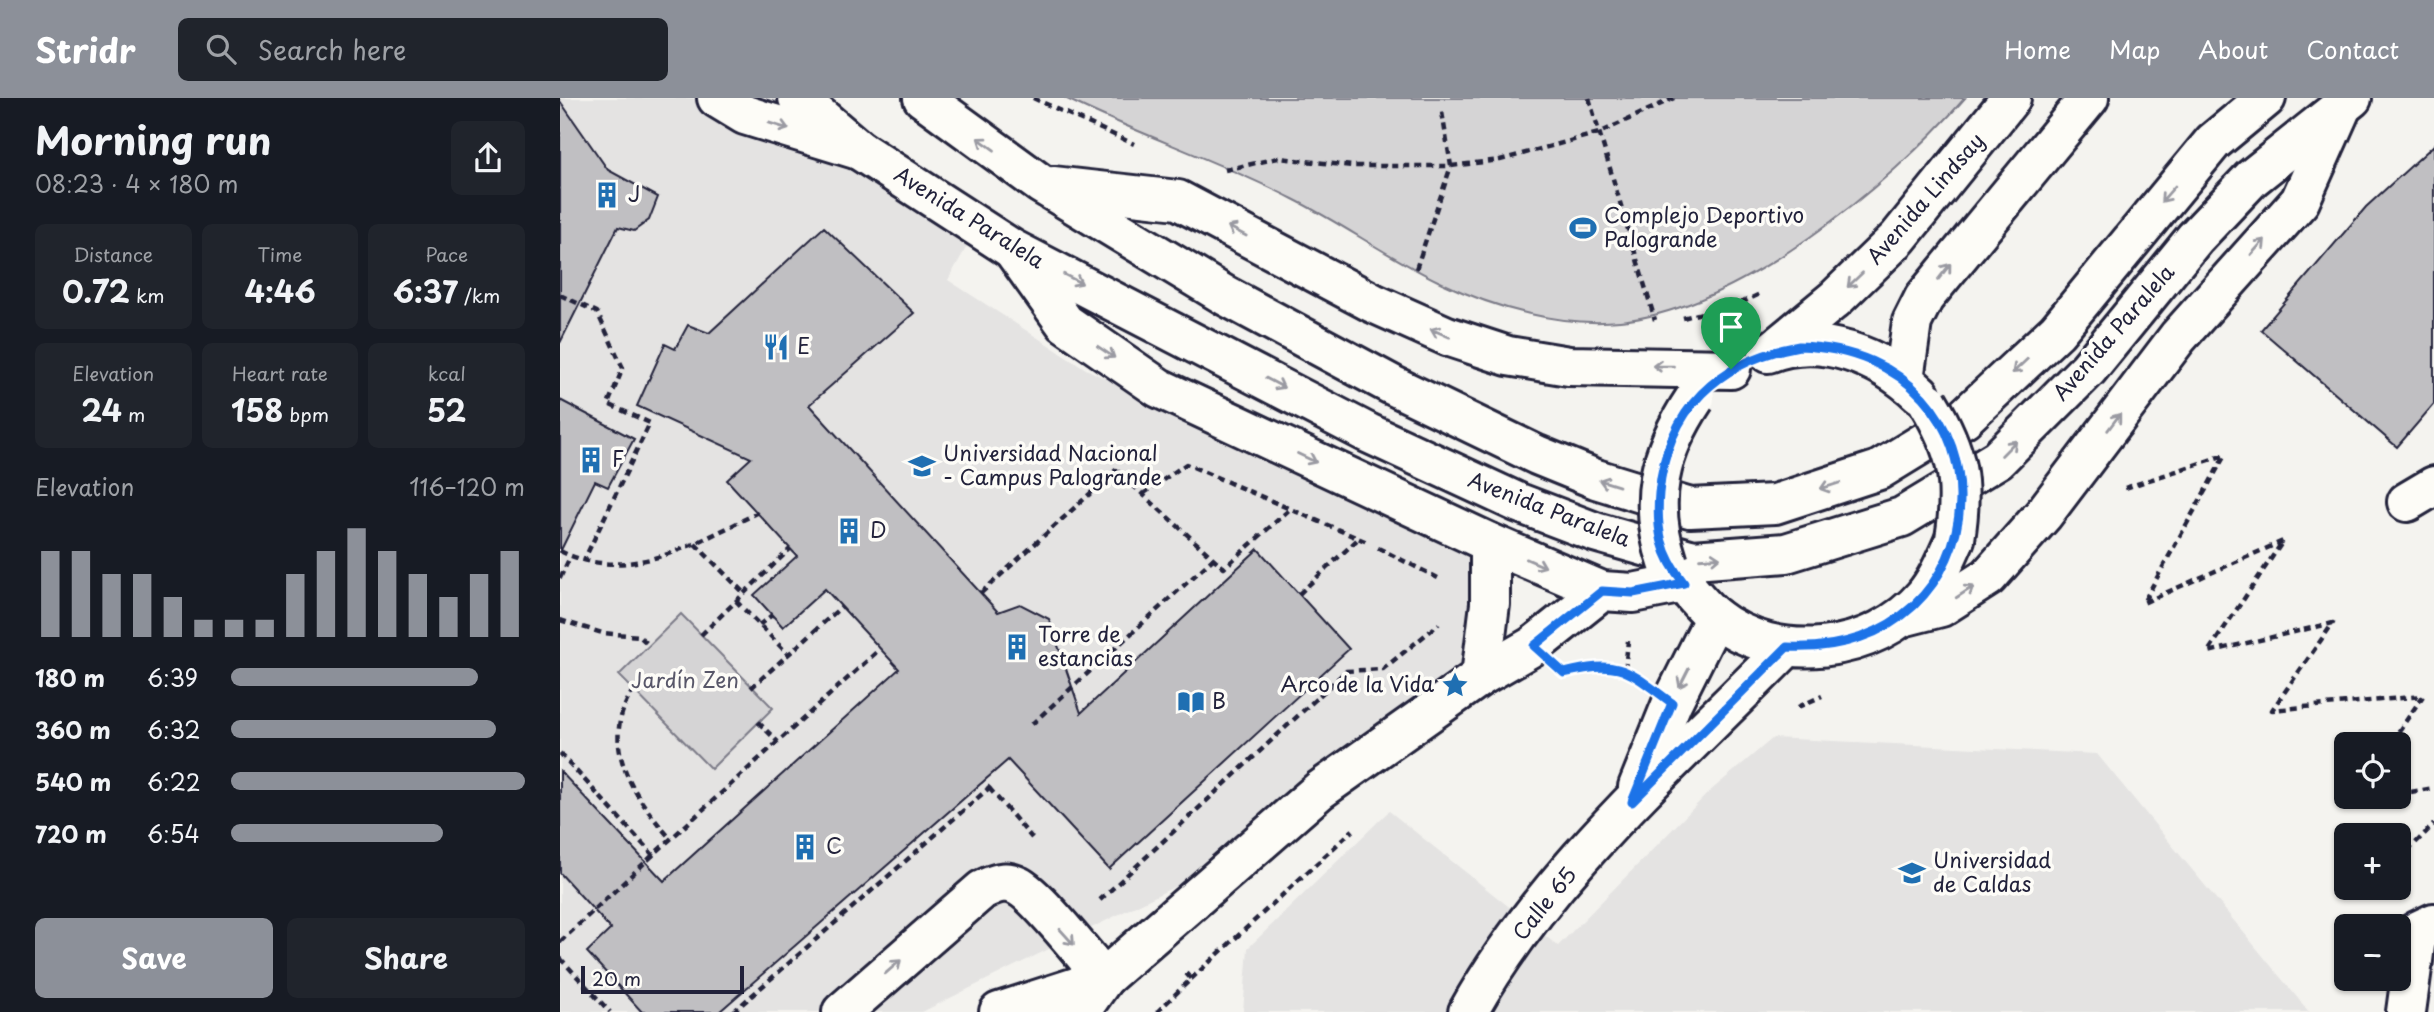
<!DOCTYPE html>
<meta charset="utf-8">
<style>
body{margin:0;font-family:"Playpen Sans",sans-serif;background:#20242c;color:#f1f3f6;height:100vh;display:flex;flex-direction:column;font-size:26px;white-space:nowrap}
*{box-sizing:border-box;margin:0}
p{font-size:23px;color:#9ea1a6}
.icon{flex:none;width:38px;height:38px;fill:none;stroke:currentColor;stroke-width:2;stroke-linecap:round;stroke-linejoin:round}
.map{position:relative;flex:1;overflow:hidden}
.details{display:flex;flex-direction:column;background:#171b24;width:560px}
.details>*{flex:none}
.buttons{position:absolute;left:1774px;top:634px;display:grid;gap:14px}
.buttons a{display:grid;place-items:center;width:77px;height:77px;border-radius:10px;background:#171b24;box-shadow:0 2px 5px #0004;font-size:35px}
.scale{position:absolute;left:21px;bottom:18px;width:163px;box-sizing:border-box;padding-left:7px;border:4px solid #22223b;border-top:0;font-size:19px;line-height:24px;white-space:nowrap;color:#22223b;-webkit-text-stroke:5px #fdfcf7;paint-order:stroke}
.pin{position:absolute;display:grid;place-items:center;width:60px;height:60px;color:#fff;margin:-72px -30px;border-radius:50% 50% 50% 0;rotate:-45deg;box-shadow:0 0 7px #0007}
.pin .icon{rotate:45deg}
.round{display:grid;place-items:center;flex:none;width:74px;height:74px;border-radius:10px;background:#20242c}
.overview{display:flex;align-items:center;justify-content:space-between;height:119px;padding:0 35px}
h1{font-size:38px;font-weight:700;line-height:52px}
.figures{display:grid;grid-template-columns:repeat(3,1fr);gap:10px;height:119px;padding:7px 35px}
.figures div{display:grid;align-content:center;border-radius:10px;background:#20242c;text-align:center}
.figures b{font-size:30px;font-weight:700}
.figures small{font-size:19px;font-weight:400}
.figures p{font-size:19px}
.chart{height:196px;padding:14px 35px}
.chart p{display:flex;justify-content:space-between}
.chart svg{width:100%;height:126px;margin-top:7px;stroke:#8c9099;stroke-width:6}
.cta{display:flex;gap:14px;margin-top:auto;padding:14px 35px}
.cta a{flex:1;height:80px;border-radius:10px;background:#8c9099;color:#fff;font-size:28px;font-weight:700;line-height:80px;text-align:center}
.cta a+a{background:#20242c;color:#f1f3f6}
ul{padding:0 35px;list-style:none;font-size:23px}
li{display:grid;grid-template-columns:112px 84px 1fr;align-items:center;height:52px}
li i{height:18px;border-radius:9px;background:#8c9099}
header{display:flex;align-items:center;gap:42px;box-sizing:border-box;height:98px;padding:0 35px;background:#8c9099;color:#fff}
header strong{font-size:33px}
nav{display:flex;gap:38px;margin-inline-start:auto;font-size:24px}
.search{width:490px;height:63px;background:#20242c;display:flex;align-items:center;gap:18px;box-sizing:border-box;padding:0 24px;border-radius:10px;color:#9ea1a6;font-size:26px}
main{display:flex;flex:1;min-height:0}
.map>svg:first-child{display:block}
</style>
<header>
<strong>Stridr</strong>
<div class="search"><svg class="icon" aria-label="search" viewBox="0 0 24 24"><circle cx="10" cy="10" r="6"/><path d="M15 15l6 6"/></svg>Search here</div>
<nav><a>Home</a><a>Map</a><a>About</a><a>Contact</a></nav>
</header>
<main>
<section class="details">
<div class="overview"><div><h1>Morning run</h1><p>08:23 · 4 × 180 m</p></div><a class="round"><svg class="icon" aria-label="share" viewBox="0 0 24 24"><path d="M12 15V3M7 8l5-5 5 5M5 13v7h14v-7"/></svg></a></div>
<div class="figures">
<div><p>Distance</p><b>0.72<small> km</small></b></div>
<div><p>Time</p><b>4:46</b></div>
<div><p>Pace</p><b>6:37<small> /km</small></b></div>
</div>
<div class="figures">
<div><p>Elevation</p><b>24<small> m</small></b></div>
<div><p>Heart rate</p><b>158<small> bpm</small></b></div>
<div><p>kcal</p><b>52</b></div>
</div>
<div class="chart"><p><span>Elevation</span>116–120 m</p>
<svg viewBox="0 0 160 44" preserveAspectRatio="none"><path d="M5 44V14M15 44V14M25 44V22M35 44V22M45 44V30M55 44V38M65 44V38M75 44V38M85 44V22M95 44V14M105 44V6M115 44V14M125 44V22M135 44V30M145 44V22M155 44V14"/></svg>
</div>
<ul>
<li><b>180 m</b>6:39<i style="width:84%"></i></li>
<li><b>360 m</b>6:32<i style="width:90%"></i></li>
<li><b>540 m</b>6:22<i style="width:100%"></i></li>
<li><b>720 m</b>6:54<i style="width:72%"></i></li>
</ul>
<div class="cta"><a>Save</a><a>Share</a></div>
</section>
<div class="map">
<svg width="1874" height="914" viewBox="0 0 1874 914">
<rect width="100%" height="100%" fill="#f4f3ef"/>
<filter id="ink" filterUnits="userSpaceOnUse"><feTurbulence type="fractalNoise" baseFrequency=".0143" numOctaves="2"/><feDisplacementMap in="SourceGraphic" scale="14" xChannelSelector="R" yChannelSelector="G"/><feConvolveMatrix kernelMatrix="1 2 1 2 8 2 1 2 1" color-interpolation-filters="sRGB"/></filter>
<g filter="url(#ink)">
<g fill="#e4e3e2">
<polygon points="0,0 248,0 421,123 388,182 526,271 920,464 911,569 640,776 362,914 0,914"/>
<polygon points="1213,640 1537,656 1749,914 683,914 688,850 829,713 998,848 1149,694"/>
</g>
<g fill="#d5d4d5" stroke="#7c7b88" stroke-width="2">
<path d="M505 0H1405C1329 88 1179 211 1060 223 1000 229 934 210 880 184 829 160 783 126 733 101 659 63 580 37 505 0Z"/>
<polygon points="121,516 213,610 151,671 59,577"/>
</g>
<g fill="#c0bfc2" stroke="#22223b" stroke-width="2">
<polygon points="0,3 48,72 98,99 89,122 74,133 58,129 0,245"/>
<polygon points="1874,47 1874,306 1837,349 1701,232 1806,109"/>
<polygon points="264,129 354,215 249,307 438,514 460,506 489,521 521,615 698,451 789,551 549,771 448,662 159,914 82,914 27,854 51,831 0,775 0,673 104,783 339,571 265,491 223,529 194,497 237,458 167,382 191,360 77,308 105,246 115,251 128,227 149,235"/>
<polygon points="0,302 74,341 48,389 35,383 0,454"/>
</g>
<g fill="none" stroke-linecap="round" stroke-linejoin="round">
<g stroke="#22223b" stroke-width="44">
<g id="minor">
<polyline points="157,0 185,17 299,52"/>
<polyline points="1847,404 1874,388"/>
<polyline points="921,578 930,506 930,445"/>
<path d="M282 914 422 792C434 786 445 781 458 788 477 797 527 861 544 880"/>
<polyline points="439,914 544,880"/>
<polyline points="520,914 544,880 760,692 921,578 973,548 1042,493"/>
<polyline points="1846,914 1857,833 1874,825"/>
</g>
</g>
<g stroke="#22223b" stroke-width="44">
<g id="major">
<polyline points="238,0 299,52 452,151 808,335 959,405 1035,434 1133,462 1226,455 1342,419 1438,361 1528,271 1635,140 1692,80 1792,0"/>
<polyline points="363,0 481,86 666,198 832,287 977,357 1036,381 1130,410 1215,406 1319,372 1404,320 1497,233 1653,44 1706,0"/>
<polyline points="493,88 618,102 813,205 887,238 948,258 1009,268 1171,271"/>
<polyline points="455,155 505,225 599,290 930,445 1042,493 1073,495 1124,485"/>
<polyline points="1212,253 1275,201 1338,140 1451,0"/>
<path d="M1208 255C1262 234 1321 259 1360 296"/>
<polyline points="1344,281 1352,224 1364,200 1529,0"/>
<path d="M1109 466C1123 484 1138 505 1155 519 1217 568 1314 556 1364 498 1378 481 1386 461 1395 441"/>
<polyline points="1342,519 1381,509 1428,479 1483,417 1618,239 1740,103 1780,13"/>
<polyline points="1078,689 1112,605 1155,519"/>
<path d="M908 914C987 772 1115 664 1227 549"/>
</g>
</g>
<g stroke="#22223b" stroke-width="4.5" stroke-dasharray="7 5" stroke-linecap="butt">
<polyline points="473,0 574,46"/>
<polyline points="1029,0 1095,222"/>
<polyline points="665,72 718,60 793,68 891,68 940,62 1039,35 1114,0"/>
<polyline points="856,171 891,68 882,14"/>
<polyline points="0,197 37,214 63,270 48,306 90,325 24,462"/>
<polyline points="1123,220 1183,204 1202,195"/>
<polyline points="1565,390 1665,357 1583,505 1723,443 1648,554 1773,525 1712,612 1863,598 1830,646"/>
<polyline points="583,396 626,366 730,411"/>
<polyline points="135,446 184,495"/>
<polyline points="818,450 882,482"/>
<path d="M0 453C68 487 136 445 197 415"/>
<polyline points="0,480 10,459"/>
<polyline points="421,495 556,372 664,470 730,411 807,444"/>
<polyline points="739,496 798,441"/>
<polyline points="176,503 228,556"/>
<polyline points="0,522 42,535 79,538 89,547"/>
<polyline points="199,527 212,517"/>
<polyline points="141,537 230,451"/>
<polyline points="552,554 570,570"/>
<polyline points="1026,569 1050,567 1075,577"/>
<polyline points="1065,572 1068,543"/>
<polyline points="191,590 281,509"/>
<path d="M74 591C37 645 73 698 111 741"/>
<polyline points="1238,609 1262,598"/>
<polyline points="198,624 218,644"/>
<polyline points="472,626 654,460"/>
<polyline points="0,655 93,757 320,551"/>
<polyline points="429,690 472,740"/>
<polyline points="1839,696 1874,690"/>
<polyline points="1794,698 1789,704 1826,698"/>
<polyline points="1839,762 1874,726"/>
<polyline points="540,802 786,573 823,571 879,526"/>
<polyline points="0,844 93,757"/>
<polyline points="0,860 50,914"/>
<polyline points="631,881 793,732"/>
<polyline points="173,914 429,690 423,684"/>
<polyline points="597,914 631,881 624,873"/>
</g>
<use href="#minor" stroke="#fdfcf7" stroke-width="38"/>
<use href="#major" stroke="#fdfcf7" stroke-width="38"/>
<g stroke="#22223b" stroke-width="44" stroke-linecap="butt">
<g id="major-bridge">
<path d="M1368 304C1398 354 1404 384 1395 441"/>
<path d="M1108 465C1087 403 1099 354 1135 300"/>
</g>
</g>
<use href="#major-bridge" stroke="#fdfcf7" stroke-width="38"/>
</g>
<defs><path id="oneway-shaft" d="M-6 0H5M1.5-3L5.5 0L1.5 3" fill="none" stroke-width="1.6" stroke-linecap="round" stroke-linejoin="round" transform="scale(1.75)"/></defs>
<g stroke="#9a9aa2">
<use href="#oneway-shaft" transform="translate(219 28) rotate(17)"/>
<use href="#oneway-shaft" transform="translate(426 46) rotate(-144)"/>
<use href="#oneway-shaft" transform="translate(1608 96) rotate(131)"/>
<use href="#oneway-shaft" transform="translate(677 133) rotate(-152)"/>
<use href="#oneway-shaft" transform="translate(1698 149) rotate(-48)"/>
<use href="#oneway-shaft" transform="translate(1384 174) rotate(-52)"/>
<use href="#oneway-shaft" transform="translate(513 181) rotate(27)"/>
<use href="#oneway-shaft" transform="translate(1295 182) rotate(136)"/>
<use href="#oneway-shaft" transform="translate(880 235) rotate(-157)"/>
<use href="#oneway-shaft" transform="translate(546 254) rotate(34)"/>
<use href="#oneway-shaft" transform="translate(1103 268) rotate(-179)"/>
<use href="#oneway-shaft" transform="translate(1460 268) rotate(137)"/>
<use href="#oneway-shaft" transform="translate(715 285) rotate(28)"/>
<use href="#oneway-shaft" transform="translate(1554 324) rotate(-53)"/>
<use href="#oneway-shaft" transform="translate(1449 350) rotate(-45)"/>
<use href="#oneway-shaft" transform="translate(747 360) rotate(25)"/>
<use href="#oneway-shaft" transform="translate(1049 385) rotate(-163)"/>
<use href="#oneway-shaft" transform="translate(1270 388) rotate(162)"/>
<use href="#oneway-shaft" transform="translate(1150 460) rotate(-4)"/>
<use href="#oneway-shaft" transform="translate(976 465) rotate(23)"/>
<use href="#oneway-shaft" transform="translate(1405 494) rotate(-33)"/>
<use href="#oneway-shaft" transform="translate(1124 580) rotate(117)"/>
<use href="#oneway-shaft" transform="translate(507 839) rotate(48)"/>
<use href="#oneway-shaft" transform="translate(333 869) rotate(-41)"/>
</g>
</g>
<g fill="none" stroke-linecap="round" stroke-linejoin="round" filter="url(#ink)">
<g stroke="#fff" stroke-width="14">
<path id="route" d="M1239 248C1463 255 1448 560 1227 549L1072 704 1112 605C1067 572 1061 561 1004 575L974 548 1042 493 1073 495 1124 485C1101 457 1096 431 1099 395 1107 311 1158 263 1239 248Z"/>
</g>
<use href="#route" stroke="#1a73e8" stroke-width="9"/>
</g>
<defs>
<g id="building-bare" transform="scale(2.1)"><path d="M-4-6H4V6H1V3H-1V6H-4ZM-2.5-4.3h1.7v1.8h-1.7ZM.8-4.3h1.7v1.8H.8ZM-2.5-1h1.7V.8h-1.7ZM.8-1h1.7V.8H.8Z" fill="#1f6fb2" stroke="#fdfcf7" stroke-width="2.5" paint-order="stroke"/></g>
<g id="stadium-bare" transform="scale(2.1)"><path d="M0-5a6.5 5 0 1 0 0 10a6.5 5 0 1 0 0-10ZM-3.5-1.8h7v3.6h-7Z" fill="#1f6fb2" stroke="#fdfcf7" stroke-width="2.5" paint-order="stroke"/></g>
<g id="restaurant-bare" transform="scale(2.1)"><path d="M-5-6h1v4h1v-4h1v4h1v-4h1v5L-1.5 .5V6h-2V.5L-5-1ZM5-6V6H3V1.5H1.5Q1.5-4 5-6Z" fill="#1f6fb2" stroke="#fdfcf7" stroke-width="2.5" paint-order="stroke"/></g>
<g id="university-bare" transform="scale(2.1)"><path d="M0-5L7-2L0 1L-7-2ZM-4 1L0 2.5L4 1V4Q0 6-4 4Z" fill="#1f6fb2" stroke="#fdfcf7" stroke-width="2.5" paint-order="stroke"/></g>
<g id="sight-bare" transform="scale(2.1)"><path d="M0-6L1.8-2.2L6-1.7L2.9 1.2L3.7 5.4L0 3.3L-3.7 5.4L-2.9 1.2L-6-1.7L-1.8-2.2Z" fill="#1f6fb2" stroke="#fdfcf7" stroke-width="2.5" paint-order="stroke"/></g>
<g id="library-bare" transform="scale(2.1)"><path d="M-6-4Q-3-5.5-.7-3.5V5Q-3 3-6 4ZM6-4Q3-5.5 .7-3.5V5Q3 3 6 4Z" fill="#1f6fb2" stroke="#fdfcf7" stroke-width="2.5" paint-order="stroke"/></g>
</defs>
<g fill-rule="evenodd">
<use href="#building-bare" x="47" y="97"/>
<use href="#stadium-bare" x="1023" y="130"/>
<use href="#restaurant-bare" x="216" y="249"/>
<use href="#building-bare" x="31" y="362"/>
<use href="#university-bare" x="362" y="368"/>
<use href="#building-bare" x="289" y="433"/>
<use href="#building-bare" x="457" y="549"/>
<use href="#sight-bare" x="895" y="587"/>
<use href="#library-bare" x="631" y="604"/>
<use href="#building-bare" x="245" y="749"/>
<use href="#university-bare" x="1352" y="775"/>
</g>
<g text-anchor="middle" stroke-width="7" stroke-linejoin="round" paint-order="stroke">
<g font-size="21" fill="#22223b" stroke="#fdfcf7" text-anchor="start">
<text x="68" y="104">J</text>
<text x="1044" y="125">Complejo Deportivo<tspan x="1044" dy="24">Palogrande</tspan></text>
<text x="237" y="256">E</text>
<text x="383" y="363">Universidad Nacional<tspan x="383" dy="24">- Campus Palogrande</tspan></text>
<text x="52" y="369">F</text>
<text x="310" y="440">D</text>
<text x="478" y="544">Torre de<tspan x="478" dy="24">estancias</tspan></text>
<text x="874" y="594" text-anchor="end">Arco de la Vida</text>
<text x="652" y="611">B</text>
<text x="266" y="756">C</text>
<text x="1373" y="770">Universidad<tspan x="1373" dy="24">de Caldas</tspan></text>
</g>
<g font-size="21" fill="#22223b" stroke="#fdfcf7">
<text transform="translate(1366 101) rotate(-49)" y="7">Avenida Lindsay</text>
<text transform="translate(409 120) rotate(32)" y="7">Avenida Paralela</text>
<text transform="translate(1554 235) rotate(-49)" y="7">Avenida Paralela</text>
<text transform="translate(989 412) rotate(21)" y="7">Avenida Paralela</text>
<text transform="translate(985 806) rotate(-51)" y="7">Calle 65</text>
</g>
<g font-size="21" fill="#585769" stroke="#fdfcf7">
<text x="125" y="590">Jardín Zen</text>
</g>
</g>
</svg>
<div class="buttons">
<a><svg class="icon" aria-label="locate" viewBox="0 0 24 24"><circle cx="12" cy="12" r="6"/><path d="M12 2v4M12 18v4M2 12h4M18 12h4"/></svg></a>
<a>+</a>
<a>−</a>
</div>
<div class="scale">20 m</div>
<div class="pin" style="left:1171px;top:271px;background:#1e9e55"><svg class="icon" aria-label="arrive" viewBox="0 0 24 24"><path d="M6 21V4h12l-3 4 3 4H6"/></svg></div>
</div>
</main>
